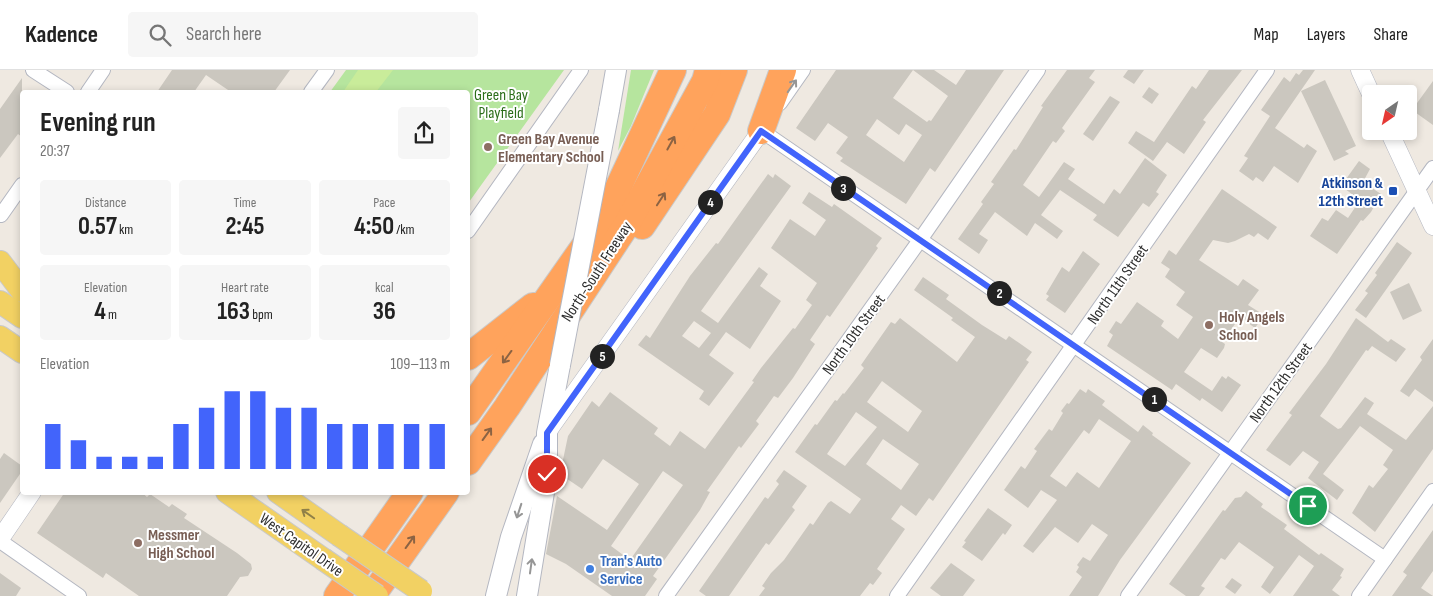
<!DOCTYPE html>
<meta charset="utf-8">
<style>
body{margin:0;font-family:"Sofia Sans Condensed",sans-serif;background:#f6f6f6;color:#222;height:100vh;display:flex;flex-direction:column;font-size:19px;white-space:nowrap}
*{box-sizing:border-box;margin:0}
p{font-size:16px;color:#767676}
.icon{flex:none;width:28px;height:28px;fill:none;stroke:currentColor;stroke-width:2;stroke-linecap:round;stroke-linejoin:round}
.map{position:relative;flex:1;overflow:hidden}
.side{position:absolute;left:20px;top:20px;width:450px;height:405px;display:flex;flex-direction:column;background:#fff;border-radius:5px;box-shadow:0 2px 8px #0003}
.side>*{flex:none}
.needle{width:32px;rotate:214deg}
.buttons{position:absolute;left:1362px;top:15px;display:grid;gap:10px}
.buttons a{display:grid;place-items:center;width:55px;height:55px;border-radius:5px;background:#fff;box-shadow:0 2px 8px #0003;font-size:25px}
.pin{position:absolute;display:grid;place-items:center;width:42px;height:42px;color:#fff;margin:-21px;border:2px solid #fff;border-radius:50%;box-shadow:0 1px 5px #0007}
.km{position:absolute;width:25px;height:25px;margin:-12px;border-radius:50%;background:#222;color:#fff;font-size:14px;line-height:25px;text-align:center}
.round{display:grid;place-items:center;flex:none;width:52px;height:52px;border-radius:5px;background:#f6f6f6}
.head{display:flex;align-items:center;justify-content:space-between;height:85px;padding:0 20px}
h1{font-size:28px;font-weight:700;line-height:38px}
.metrics{display:grid;grid-template-columns:repeat(3,1fr);gap:8px;height:85px;padding:5px 20px}
.metrics div{display:grid;align-content:center;border-radius:5px;background:#f6f6f6;text-align:center}
.metrics b{font-size:25px;font-weight:700}
.metrics small{font-size:14px;font-weight:400}
.metrics p{font-size:14px}
.chart{height:140px;padding:10px 20px}
.chart p{display:flex;justify-content:space-between}
.chart svg{width:100%;height:90px;margin-top:5px;stroke:#4264fb;stroke-width:6}
header{display:flex;align-items:center;gap:30px;box-sizing:border-box;height:70px;padding:0 25px;background:#fff;border-bottom:1px solid #e0e0e0}
header strong{font-size:24px}
nav{display:flex;gap:28px;margin-inline-start:auto;font-size:18px}
.search{width:350px;height:45px;background:#f6f6f6;display:flex;align-items:center;gap:12px;box-sizing:border-box;padding:0 18px;border-radius:5px;color:#767676;font-size:19px}
.map>svg:first-child{display:block}
</style>
<header>
<strong>Kadence</strong>
<div class="search"><svg class="icon" aria-label="search" viewBox="0 0 24 24"><circle cx="10" cy="10" r="6"/><path d="M15 15l6 6"/></svg>Search here</div>
<nav><a>Map</a><a>Layers</a><a>Share</a></nav>
</header>
<div class="map">
<svg width="1433" height="526" viewBox="0 0 1433 526">
<rect width="100%" height="100%" fill="#efe9e1"/>
<g fill="#b6e59e">
<polygon points="346,0 564,0 469,132 468,22 330,22"/>
<polygon points="631,0 654,0 631,56 618,81"/>
</g>
<polygon fill="#c9ec9a" points="358,0 393,0 376,22 343,22"/>
<g fill="#cbc7bf" fill-rule="evenodd">
<polygon points="172,0 290,0 274,22 231,22 206,5 194,22 157,22"/>
<path d="M836 0H934L956 15 966 0H1004L935 102 930 98 906 134 840 91 843 88 836 83 848 67 828 53 815 71 796 58ZM913 0 948 26 931 51 929 50 927 52 893 28ZM877 49 899 65 906 54 922 65 904 92 866 65Z"/>
<polygon points="1067,0 1095,0 1089,8 1095,12 1062,58 1065,61 1056,73 1053,71 1023,115 1039,127 1064,92 1075,99 1068,109 1104,134 1114,119 1120,124 1145,88 1167,105 1156,122 1159,124 1149,137 1143,133 1118,167 1093,150 1097,145 1060,120 1041,145 1063,161 1057,169 1035,153 1027,166 995,142 979,164 988,170 979,184 958,169 983,134 981,132 994,114 991,112 1014,79 1016,80 1043,37 1041,36"/>
<polygon points="1128,0 1144,0 1134,14 1123,7"/>
<polygon points="1209,0 1242,0 1203,50 1206,52 1184,84 1167,72 1153,91 1128,73 1136,61 1154,72 1192,16 1196,19"/>
<polygon points="1303,0 1315,0 1275,58 1304,78 1307,74 1317,81 1298,113 1274,96 1263,112 1256,107 1253,111 1239,101 1248,88 1244,86 1270,46 1261,40 1284,7 1290,12 1296,3 1299,5"/>
<polygon points="22,8 22,67 18,64 0,88 0,39"/>
<polygon points="1325,10 1356,76 1345,81 1349,84 1334,91 1301,21"/>
<polygon points="1433,11 1433,55 1412,40"/>
<polygon points="1149,17 1159,24 1152,34 1142,27"/>
<polygon points="1110,26 1120,32 1093,71 1083,64"/>
<polygon points="1359,91 1370,99 1363,112 1381,124 1371,142 1363,151 1361,150 1337,184 1310,166 1322,148 1328,151 1336,140 1348,148 1360,130 1341,116"/>
<path d="M768 104 773 108 775 104 791 116 701 241 718 253 759 197 768 204 760 216 781 231 750 279 726 262 709 285 734 303 709 336 699 329 704 321 638 275 646 265 650 268 690 206 716 173 718 174ZM694 251 711 263 699 278 682 266Z"/>
<polygon points="1222,119 1277,157 1268,170 1258,163 1254,167 1249,164 1235,171 1228,173 1213,170 1199,190 1238,216 1243,209 1259,220 1248,235 1264,245 1255,258 1240,247 1222,272 1225,274 1224,278 1217,288 1201,278 1184,302 1212,321 1222,306 1226,309 1228,306 1241,315 1222,342 1202,328 1200,331 1176,314 1172,320 1107,276 1113,265 1109,262 1116,251 1121,254 1137,232 1164,251 1161,256 1178,269 1193,247 1176,235 1185,222 1165,207 1170,199 1161,193 1169,180 1176,185"/>
<path d="M809 122 832 137 834 134 882 168 876 176 878 178 830 247 827 245 810 270 815 274 793 308 778 328 774 326 756 351 759 354 741 378 739 376 707 421 710 422 700 440 653 506 657 509 645 526H612L566 494 546 484 557 426 607 460 639 414 603 389 582 419 560 404 568 366 592 331 599 337 610 322 658 358 654 364 670 376 680 361 705 379 754 312 752 311 761 298 793 258 795 259 812 235 806 230 817 213 771 178 790 149 815 166 826 150 802 133ZM663 401 683 415 630 490 611 476Z"/>
<polygon points="1397,172 1412,183 1366,248 1355,240 1368,223 1365,221 1377,205 1375,203"/>
<polygon points="1083,181 1100,194 1065,243 1046,230 1049,226 1046,224 1062,197 1069,202"/>
<path d="M923 207 949 225 946 229 982 255 1006 270 1009 266 1032 282 1026 290 1029 292 933 431 929 428 916 446 901 435 891 449 905 459 877 499 882 503 873 515 870 513 860 526H759L765 518 762 516 771 503 784 490 810 453 813 455 828 433 831 431 850 444 861 429 795 382 815 354 817 355 835 330 837 331 843 323 844 324 864 298 861 295 891 252 895 254 900 248 957 292 975 267 951 250 953 248 914 220ZM882 311 922 341 908 362 867 332ZM856 342 877 357 845 396 827 384ZM883 369 919 394 901 420 866 394Z"/>
<polygon points="1409,213 1422,241 1403,250 1390,222"/>
<polygon points="1356,248 1388,272 1391,269 1406,279 1396,292 1372,276 1368,281 1366,280 1320,346 1338,359 1341,358 1365,327 1374,333 1367,344 1406,370 1433,336 1433,379 1375,462 1352,443 1369,415 1373,418 1388,399 1383,395 1393,380 1360,356 1323,404 1344,420 1337,430 1308,408 1319,392 1303,381 1290,396 1266,380 1292,345 1289,343 1326,294"/>
<polygon points="1433,269 1433,332 1415,319 1409,327 1400,321 1422,290 1420,287"/>
<path d="M1080 319 1086 323 1088 319 1105 331 1102 335 1138 362 1143 355 1153 363 1152 365 1191 393 1120 490 1098 526H1069L1082 507 1076 502 1079 497 1077 495 1083 487 1090 491 1108 465 1092 454 1078 473 1055 457 1033 483 1023 476 1057 430 1041 420 1028 438 1004 420 1021 396 1025 399 1037 381 1034 379 1049 359 1052 361 1063 343 1061 341 1067 333 1069 334ZM1099 349 1131 371 1099 418 1077 402 1066 417 1050 406 1084 360 1089 364Z"/>
<polygon points="4,383 22,396 22,401 0,433 0,389"/>
<polygon points="784,400 807,416 792,437 795,440 769,475 766,473 729,526 706,526 699,521 765,427 768,429 779,414 776,411"/>
<polygon points="1246,421 1263,434 1261,437 1287,455 1284,459 1319,485 1321,483 1344,499 1340,506 1342,507 1332,520 1340,526 1293,526 1314,496 1299,485 1270,524 1261,517 1274,497 1239,472 1225,490 1221,488 1201,516 1205,518 1199,526 1186,526 1169,514 1223,440 1225,441 1235,428 1241,427"/>
<polygon points="65,422 141,422 147,427 150,424 169,437 172,434 187,444 184,448 237,483 251,494 252,499 248,506 240,507 227,526 139,526 106,503 103,508 37,463"/>
<polygon points="988,438 1012,455 1005,465 1003,463 982,491 962,477 966,472 964,471"/>
<polygon points="1433,460 1433,501 1421,518 1433,526 1392,526 1407,505 1403,502"/>
<polygon points="951,493 975,510 963,526 941,526 930,518"/>
<polygon points="0,503 21,518 16,526 0,526"/>
<polygon points="1232,508 1242,515 1235,524 1225,517"/>
</g>
<g fill="none" stroke-linecap="round" stroke-linejoin="round">
<g stroke="#b4b7c1" stroke-width="16">
<g id="minor">
<polyline points="33,0 67,22"/>
<polyline points="88,22 103,0"/>
<polyline points="311,22 327,0"/>
<polyline points="780,33 803,0"/>
<polyline points="763,57 761,61 772,68 1385,489"/>
<polyline points="1,145 22,115"/>
<polyline points="468,161 581,0"/>
<polyline points="0,471 79,526"/>
<polyline points="666,526 920,170 1038,0"/>
<polyline points="897,526 1267,0"/>
<polyline points="1128,526 1433,98"/>
<polyline points="1359,526 1433,421"/>
</g>
</g>
<g stroke="#b4b7c1" stroke-width="19">
<g id="tertiary">
<polyline points="1360,0 1371,24"/>
<polyline points="1389,61 1433,156"/>
<polyline points="547,362 761,61"/>
<polyline points="0,469 32,422"/>
</g>
</g>
<g stroke="#b4b7c1" stroke-width="22">
<g id="secondary">
<polyline points="609,40 616,0"/>
<polyline points="496,526 511,467 543,374"/>
<polyline points="527,526 547,404 547,363 560,295"/>
</g>
</g>
<g stroke="#c9c9c9" stroke-width="24">
<g id="primary">
<polyline points="0,192 22,221"/>
<polyline points="0,232 22,247"/>
<polyline points="0,267 22,282"/>
<polyline points="227,422 323,489"/>
<polyline points="278,422 339,465"/>
</g>
</g>
<g stroke="#c9c9c9" stroke-width="28">
<g id="motorway">
<polyline points="761,61 783,0"/>
<polyline points="642,156 717,44 734,0"/>
<polyline points="468,287 533,236"/>
<polyline points="468,342 604,148 673,0"/>
<polyline points="468,392 507,337 626,156 705,11 708,0"/>
<polyline points="337,526 410,422"/>
<polyline points="372,526 446,422"/>
</g>
</g>
<use href="#minor" stroke="#fff" stroke-width="14"/>
<use href="#tertiary" stroke="#fff" stroke-width="18"/>
<use href="#secondary" stroke="#fff" stroke-width="20"/>
<use href="#primary" stroke="#f2d163" stroke-width="22"/>
<use href="#motorway" stroke="#ffa35c" stroke-width="26"/>
<g stroke="#b4b7c1" stroke-width="22" stroke-linecap="butt">
<polyline id="secondary-bridge" points="560,295 609,40"/>
</g>
<g stroke="#c9c9c9" stroke-width="24" stroke-linecap="butt">
<g id="primary-bridge">
<polyline points="339,465 421,521"/>
<polyline points="323,489 377,526"/>
</g>
</g>
<use href="#secondary-bridge" stroke="#fff" stroke-width="20"/>
<use href="#primary-bridge" stroke="#f2d163" stroke-width="22"/>
</g>
<defs><path id="oneway-shaft" d="M-6 0H5M1.5-3L5.5 0L1.5 3" fill="none" stroke-width="1.6" stroke-linecap="round" stroke-linejoin="round" transform="scale(1.25)"/></defs>
<g stroke="#969696">
<use href="#oneway-shaft" transform="translate(792 16) rotate(-55)"/>
<use href="#oneway-shaft" transform="translate(519 441) rotate(108)"/>
<use href="#oneway-shaft" transform="translate(531 496) rotate(-82)"/>
</g>
<g stroke="#8c6343">
<use href="#oneway-shaft" transform="translate(671 73) rotate(-61)"/>
<use href="#oneway-shaft" transform="translate(661 129) rotate(-57)"/>
<use href="#oneway-shaft" transform="translate(507 287) rotate(126)"/>
<use href="#oneway-shaft" transform="translate(487 364) rotate(-54)"/>
<use href="#oneway-shaft" transform="translate(410 472) rotate(-54)"/>
</g>
<use stroke="#908048" href="#oneway-shaft" transform="translate(308 444) rotate(-145)"/>
<g fill="none" stroke-linecap="round" stroke-linejoin="round">
<g stroke="#fff" stroke-width="10">
<polyline id="route" points="547,404 547,363 761,61 1308,436"/>
</g>
<use href="#route" stroke="#4264fb" stroke-width="6"/>
</g>
<g fill="#8d6e63" stroke="#fff" stroke-width="2">
<circle cx="488" cy="77" r="5"/>
<circle cx="1209" cy="255" r="5"/>
<circle cx="138" cy="473" r="5"/>
</g>
<rect fill="#1a4fb4" stroke="#fff" stroke-width="2" x="1388" y="116" width="10" height="10" rx="2.5"/>
<circle fill="#3f7fe0" stroke="#fff" stroke-width="2" cx="590" cy="499" r="5"/>
<g text-anchor="middle" stroke-width="4" stroke-linejoin="round" paint-order="stroke">
<g font-size="16" fill="#2c6e1b" stroke="#fff">
<text x="501" y="30">Green Bay<tspan x="501" dy="18">Playfield</tspan></text>
</g>
<g font-size="16" font-weight="bold" fill="#785e54" stroke="#fff" text-anchor="start">
<text x="498" y="74">Green Bay Avenue<tspan x="498" dy="18">Elementary School</tspan></text>
<text x="1219" y="252">Holy Angels<tspan x="1219" dy="18">School</tspan></text>
<text x="148" y="470">Messmer<tspan x="148" dy="18">High School</tspan></text>
</g>
<g font-size="16" font-weight="bold" fill="#164399" stroke="#fff" text-anchor="end">
<text x="1383" y="118">Atkinson &amp;<tspan x="1383" dy="18">12th Street</tspan></text>
</g>
<g font-size="16" fill="#2e2e2e" stroke="#fff">
<text transform="translate(596 201) rotate(-57)" y="6">North-South Freeway</text>
<text transform="translate(1117 214) rotate(-55)" y="6">North 11th Street</text>
<text transform="translate(853 264) rotate(-54)" y="6">North 10th Street</text>
<text transform="translate(1280 312) rotate(-54)" y="6">North 12th Street</text>
<text transform="translate(302 474) rotate(35)" y="6">West Capitol Drive</text>
</g>
<g font-size="16" font-weight="bold" fill="#366cbe" stroke="#fff" text-anchor="start">
<text x="600" y="496">Tran's Auto<tspan x="600" dy="18">Service</tspan></text>
</g>
</g>
</svg>
<div class="buttons">
<a><svg class="needle" viewBox="-14 -14 28 28"><path d="M0-13l5 13h-10z" fill="#e53935"/><path d="M0 13l5-13h-10z" fill="#767676"/></svg></a>
</div>
<div class="pin" style="left:1308px;top:436px;background:#1e9e55"><svg class="icon" aria-label="arrive" viewBox="0 0 24 24"><path d="M6 21V4h12l-3 4 3 4H6"/></svg></div>
<div class="pin" style="left:547px;top:404px;background:#d93025"><svg class="icon" aria-label="check" viewBox="0 0 24 24"><path d="M5 12l5 5 9-10"/></svg></div>
<b class="km" style="left:1154px;top:329px">1</b>
<b class="km" style="left:999px;top:223px">2</b>
<b class="km" style="left:843px;top:118px">3</b>
<b class="km" style="left:710px;top:132px">4</b>
<b class="km" style="left:602px;top:286px">5</b>
<section class="side">
<div class="head"><div><h1>Evening run</h1><p>20:37</p></div><a class="round"><svg class="icon" aria-label="share" viewBox="0 0 24 24"><path d="M12 15V3M7 8l5-5 5 5M5 13v7h14v-7"/></svg></a></div>
<div class="metrics">
<div><p>Distance</p><b>0.57<small> km</small></b></div>
<div><p>Time</p><b>2:45</b></div>
<div><p>Pace</p><b>4:50<small> /km</small></b></div>
</div>
<div class="metrics">
<div><p>Elevation</p><b>4<small> m</small></b></div>
<div><p>Heart rate</p><b>163<small> bpm</small></b></div>
<div><p>kcal</p><b>36</b></div>
</div>
<div class="chart"><p><span>Elevation</span>109–113 m</p>
<svg viewBox="0 0 160 44" preserveAspectRatio="none"><path d="M5 44V22M15 44V30M25 44V38M35 44V38M45 44V38M55 44V22M65 44V14M75 44V6M85 44V6M95 44V14M105 44V14M115 44V22M125 44V22M135 44V22M145 44V22M155 44V22"/></svg>
</div>
</section>
</div>
